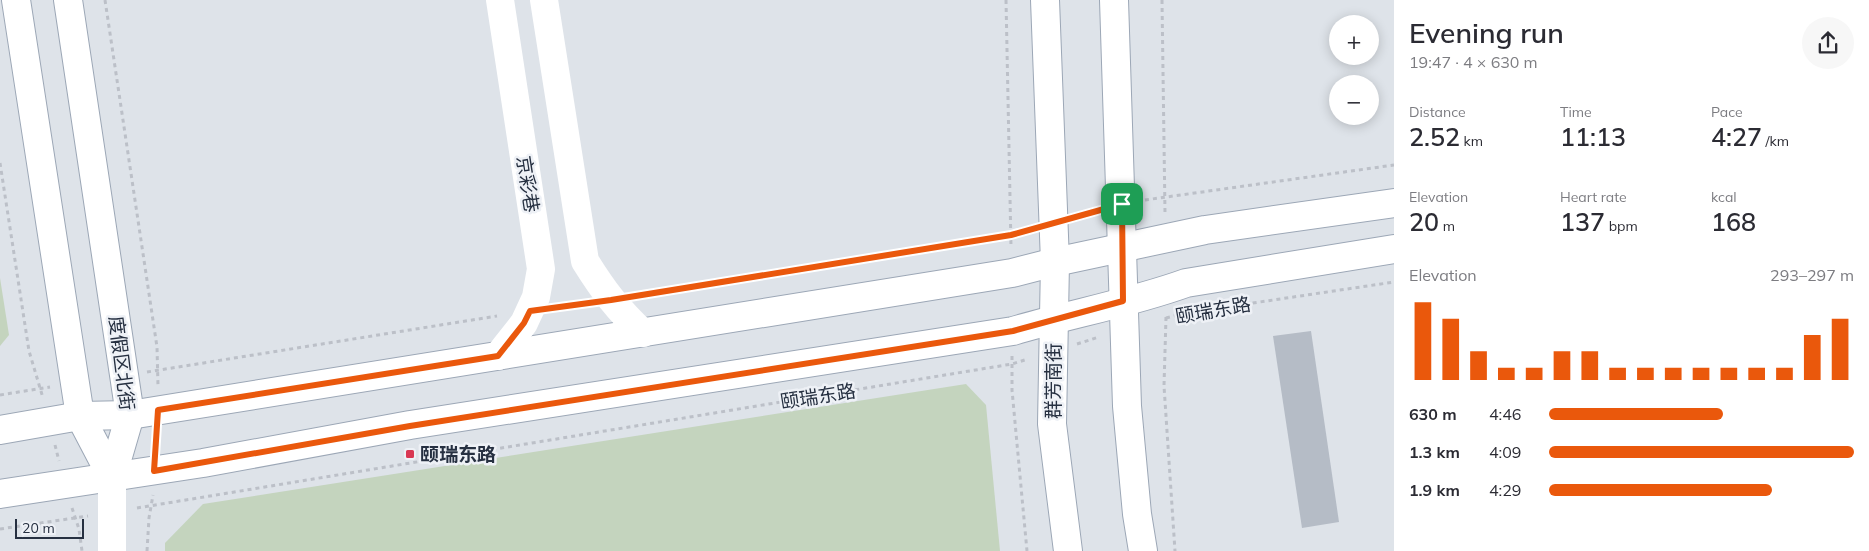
<!DOCTYPE html>
<meta charset="utf-8">
<style>
body{margin:0;font-family:Mulish,"Noto Sans SC",sans-serif;background:#f7f7f7;color:#2b2b33;height:100vh;display:flex;flex-direction:column;font-size:19px;white-space:nowrap}
*{box-sizing:border-box;margin:0}
p{font-size:16px;color:#7c7c81}
.icon{flex:none;width:28px;height:28px;fill:none;stroke:currentColor;stroke-width:2;stroke-linecap:round;stroke-linejoin:round}
.map{position:relative;flex:1;overflow:hidden}
.side{display:flex;flex-direction:column;background:#fff;width:475px}
.side>*{flex:none}
.tools{position:absolute;left:1329px;top:15px;display:grid;gap:10px}
.tools a{display:grid;place-items:center;width:50px;height:50px;border-radius:50%;background:#fff;box-shadow:0 2px 12px #0003;font-size:25px}
.scale{position:absolute;left:15px;bottom:12px;width:69px;box-sizing:border-box;padding-left:5px;border:2px solid #263041;border-top:0;font-size:14px;line-height:18px;white-space:nowrap;color:#263041;-webkit-text-stroke:4px #eef1f6;paint-order:stroke}
.pin{position:absolute;display:grid;place-items:center;width:42px;height:42px;color:#fff;margin:-21px;border-radius:10px;box-shadow:0 2px 8px #0006}
.round{display:grid;place-items:center;flex:none;width:52px;height:52px;border-radius:26px;background:#f7f7f7}
.headline{display:flex;align-items:center;justify-content:space-between;height:85px;padding:0 15px}
h1{font-size:28px;font-weight:600;line-height:38px}
.figures{display:grid;grid-template-columns:repeat(3,1fr);gap:8px;height:85px;padding:5px 15px}
.figures div{display:grid;align-content:center}
.figures b{font-size:25px;font-weight:600}
.figures small{font-size:14px;font-weight:400}
.figures p{font-size:14px}
.chart{height:140px;padding:10px 15px}
.chart p{display:flex;justify-content:space-between}
.chart svg{width:100%;height:90px;margin-top:5px;stroke:#ea580c;stroke-width:6}
ul{padding:0 15px;list-style:none;font-size:16px}
li{display:grid;grid-template-columns:80px 60px 1fr;align-items:center;height:38px}
li i{height:12px;border-radius:6px;background:#ea580c}
main{display:flex;flex:1;min-height:0}
.map>svg:first-child{display:block}
</style>
<main>
<div class="map">
<svg width="1394" height="551" viewBox="0 0 1394 551">
<rect width="100%" height="100%" fill="#dee3e9"/>
<g fill="#c4d4be">
<polygon points="0,278 9,335 0,346"/>
<polygon points="966,384 986,405 1000,551 165,551 165,543 203,504"/>
</g>
<polygon fill="#b5bcc6" points="1311,331 1339,522 1302,528 1273,336"/>
<g fill="none" stroke-linecap="round" stroke-linejoin="round">
<g stroke="#9ca7b6" stroke-width="30">
<g id="primary">
<polyline points="16,0 80,416 112,477"/>
<polyline points="68,0 130,415 112,477"/>
<polyline points="1045,0 1055,262 1052,424 1068,551"/>
<polyline points="1114,0 1127,406 1137,514 1143,551"/>
<polyline points="0,430 80,416 130,415 1012,273 1055,262 1205,230 1394,203"/>
<path d="M0 494 203 463 410 425 1013 331C1070 314 1131 303 1186 283L1394 249"/>
</g>
</g>
<g stroke="#bcc0c8" stroke-width="3" stroke-dasharray="4 4" stroke-linecap="butt">
<polyline points="105,0 157,347 158,386"/>
<polyline points="1006,0 1011,247"/>
<polyline points="1162,0 1165,213"/>
<polyline points="0,163 29,351 43,398"/>
<polyline points="1145,200 1394,165"/>
<polyline points="1077,216 1097,211"/>
<polyline points="642,295 1011,235 1030,230"/>
<polyline points="557,307 583,304"/>
<polyline points="1166,317 1164,386 1175,551"/>
<polyline points="1166,318 1186,313 1394,282"/>
<polyline points="1077,344 1099,337"/>
<polyline points="1012,356 1012,390 1027,551"/>
<polyline points="147,372 497,316"/>
<polyline points="0,395 50,387"/>
<polyline points="55,445 59,461"/>
<polyline points="72,508 79,529 82,551"/>
<polyline points="137,508 1012,364 1028,359"/>
<polyline points="0,529 88,516"/>
<polyline points="147,551 149,518 153,495"/>
</g>
<g stroke="#fff" stroke-width="28">
<path d="M544 0 585 261C603 290 618 310 643 333"/>
<polyline points="498,356 524,323 536,297 541,269 500,0"/>
<polyline points="112,551 112,477"/>
</g>
<use href="#primary" stroke="#fff" stroke-width="28"/>
</g>
<g fill="none" stroke-linecap="round" stroke-linejoin="round">
<g stroke="#fff" stroke-width="10">
<polygon id="route" points="1122,204 1123,301 1013,331 410,426 154,471 158,410 498,356 524,323 530,311 611,300 1011,235"/>
</g>
<use href="#route" stroke="#ea580c" stroke-width="6"/>
</g>
<rect fill="#d93853" stroke="#eef1f6" stroke-width="2" x="405" y="449" width="10" height="10" rx="2.5"/>
<g text-anchor="middle" stroke-width="5" stroke-linejoin="round" paint-order="stroke">
<g font-size="19" fill="#263041" stroke="#eef1f6">
<text transform="translate(528 184) rotate(81)" y="7">京彩巷</text>
<text transform="translate(1213 310) rotate(-10)" y="7">颐瑞东路</text>
<text transform="translate(122 363) rotate(83)" y="7">度假区北街</text>
<text transform="translate(1053 381) rotate(-90)" y="7">群芳南街</text>
<text transform="translate(818 396) rotate(-9)" y="7">颐瑞东路</text>
</g>
<g font-size="19" font-weight="bold" fill="#263041" stroke="#eef1f6" text-anchor="start">
<text x="420" y="461">颐瑞东路</text>
</g>
</g>
</svg>
<div class="tools">
<a>+</a>
<a>−</a>
</div>
<div class="scale">20 m</div>
<div class="pin" style="left:1122px;top:204px;background:#1e9e55"><svg class="icon" aria-label="arrive" viewBox="0 0 24 24"><path d="M6 21V4h12l-3 4 3 4H6"/></svg></div>
</div>
<section class="side">
<div class="headline"><div><h1>Evening run</h1><p>19:47 · 4 × 630 m</p></div><a class="round"><svg class="icon" aria-label="share" viewBox="0 0 24 24"><path d="M12 15V3M7 8l5-5 5 5M5 13v7h14v-7"/></svg></a></div>
<div class="figures">
<div><p>Distance</p><b>2.52<small> km</small></b></div>
<div><p>Time</p><b>11:13</b></div>
<div><p>Pace</p><b>4:27<small> /km</small></b></div>
</div>
<div class="figures">
<div><p>Elevation</p><b>20<small> m</small></b></div>
<div><p>Heart rate</p><b>137<small> bpm</small></b></div>
<div><p>kcal</p><b>168</b></div>
</div>
<div class="chart"><p><span>Elevation</span>293–297 m</p>
<svg viewBox="0 0 160 44" preserveAspectRatio="none"><path d="M5 44V6M15 44V14M25 44V30M35 44V38M45 44V38M55 44V30M65 44V30M75 44V38M85 44V38M95 44V38M105 44V38M115 44V38M125 44V38M135 44V38M145 44V22M155 44V14"/></svg>
</div>
<ul>
<li><b>630 m</b>4:46<i style="width:57%"></i></li>
<li><b>1.3 km</b>4:09<i style="width:100%"></i></li>
<li><b>1.9 km</b>4:29<i style="width:73%"></i></li>
</ul>
</section>
</main>
